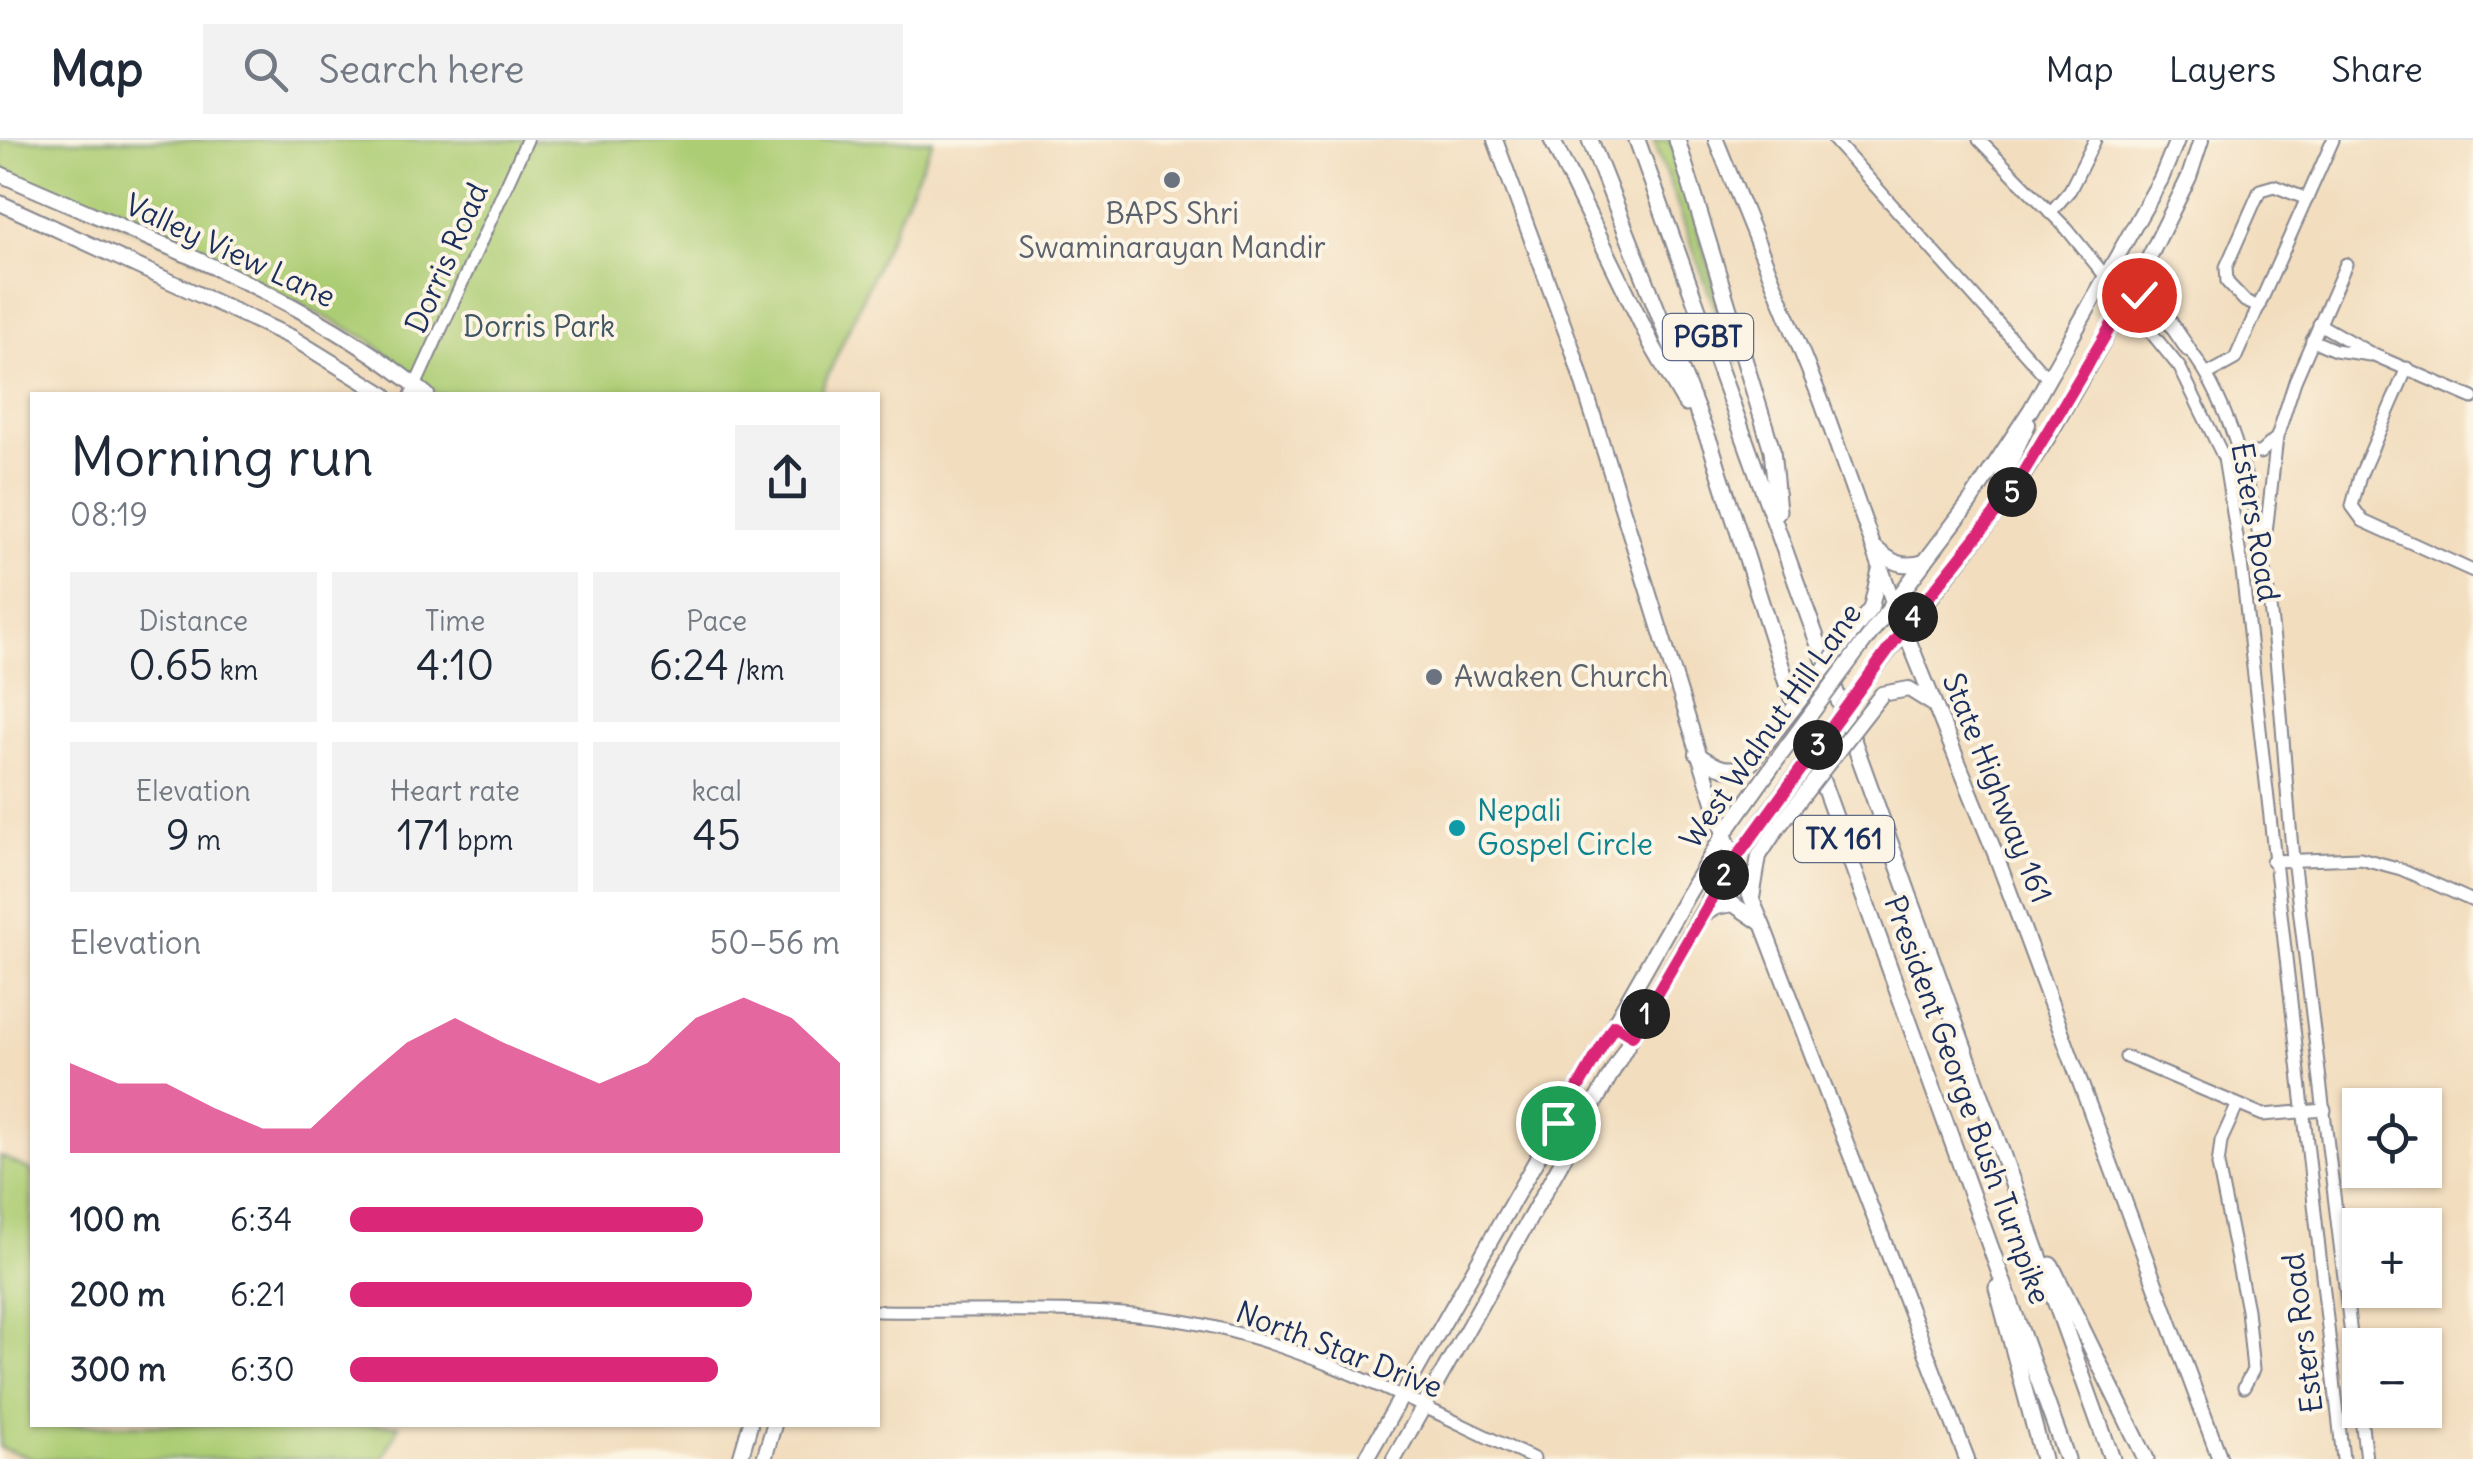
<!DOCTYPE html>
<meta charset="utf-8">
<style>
body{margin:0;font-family:Delius,sans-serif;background:#f2f2f3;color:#1f2937;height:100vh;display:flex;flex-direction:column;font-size:38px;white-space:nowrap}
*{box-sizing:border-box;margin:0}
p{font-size:32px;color:#747a83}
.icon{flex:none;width:55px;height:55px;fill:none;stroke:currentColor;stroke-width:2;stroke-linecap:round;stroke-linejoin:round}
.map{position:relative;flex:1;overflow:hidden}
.drawer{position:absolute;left:30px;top:252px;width:850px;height:1035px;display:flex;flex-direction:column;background:#fff;border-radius:0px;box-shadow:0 2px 8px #0004}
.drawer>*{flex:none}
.buttons{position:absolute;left:2342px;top:948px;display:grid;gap:20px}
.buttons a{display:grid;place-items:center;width:100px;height:100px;border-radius:0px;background:#fff;box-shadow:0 2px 8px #0004;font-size:50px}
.pin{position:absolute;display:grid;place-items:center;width:85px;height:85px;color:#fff;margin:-42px;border:5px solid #fff;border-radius:50%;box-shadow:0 2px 10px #0007}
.km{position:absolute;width:50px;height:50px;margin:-25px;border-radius:50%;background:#222;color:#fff;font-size:28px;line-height:50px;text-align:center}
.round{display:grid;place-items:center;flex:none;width:105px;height:105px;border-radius:0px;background:#f2f2f3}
.summary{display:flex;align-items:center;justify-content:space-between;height:170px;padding:0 40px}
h1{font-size:55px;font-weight:600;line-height:75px}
.metrics{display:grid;grid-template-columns:repeat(3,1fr);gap:15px;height:170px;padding:10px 40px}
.metrics div{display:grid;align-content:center;border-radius:0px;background:#f2f2f3;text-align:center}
.metrics b{font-size:42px;font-weight:600}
.metrics small{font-size:28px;font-weight:400}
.metrics p{font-size:28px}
.chart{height:280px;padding:20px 40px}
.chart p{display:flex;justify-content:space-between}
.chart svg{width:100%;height:180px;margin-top:10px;fill:#db2777;opacity:.7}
ul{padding:0 40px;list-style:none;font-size:32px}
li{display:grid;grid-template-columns:160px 120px 1fr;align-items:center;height:75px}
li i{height:25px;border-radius:12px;background:#db2777}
header{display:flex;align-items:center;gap:60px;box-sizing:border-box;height:140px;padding:0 50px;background:#fff;border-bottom:2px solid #e0e1e3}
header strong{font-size:48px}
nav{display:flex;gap:55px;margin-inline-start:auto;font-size:35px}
.search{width:700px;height:90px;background:#f2f2f3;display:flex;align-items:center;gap:25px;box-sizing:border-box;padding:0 35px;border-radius:0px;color:#747a83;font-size:38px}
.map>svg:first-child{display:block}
</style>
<header>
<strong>Map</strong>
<div class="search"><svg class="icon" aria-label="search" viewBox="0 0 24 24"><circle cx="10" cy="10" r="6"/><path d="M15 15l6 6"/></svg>Search here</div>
<nav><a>Map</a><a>Layers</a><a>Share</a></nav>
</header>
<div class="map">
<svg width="2473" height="1319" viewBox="0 0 2473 1319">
<rect width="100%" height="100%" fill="#fcf5e5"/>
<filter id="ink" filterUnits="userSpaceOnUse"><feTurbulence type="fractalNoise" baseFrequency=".01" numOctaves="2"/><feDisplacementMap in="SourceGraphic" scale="20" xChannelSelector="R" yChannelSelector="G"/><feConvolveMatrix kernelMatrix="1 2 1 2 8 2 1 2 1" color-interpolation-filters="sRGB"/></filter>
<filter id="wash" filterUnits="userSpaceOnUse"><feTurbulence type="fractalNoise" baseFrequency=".0048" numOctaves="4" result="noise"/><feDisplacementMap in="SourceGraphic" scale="40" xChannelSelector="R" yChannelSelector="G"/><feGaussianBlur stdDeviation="2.25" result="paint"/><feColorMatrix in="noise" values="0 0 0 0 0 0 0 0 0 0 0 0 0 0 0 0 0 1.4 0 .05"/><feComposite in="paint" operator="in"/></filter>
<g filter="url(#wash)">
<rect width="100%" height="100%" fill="#f2ddbe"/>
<g fill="#adcd75" stroke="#647e6a" stroke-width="2.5">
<polygon points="0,0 933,0 819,255 437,255 366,198 283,156 0,28"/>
<polygon points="1654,0 1670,0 1738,223 1735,224"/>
<polygon points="0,1016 32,1031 32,1285 399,1285 383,1319 36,1319 0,1308"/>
</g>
</g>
<g filter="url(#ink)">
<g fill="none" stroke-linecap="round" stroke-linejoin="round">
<g stroke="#86868e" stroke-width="15">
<g id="minor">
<polyline points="1834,0 2048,239"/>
<polyline points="1979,0 2067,89 2180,228 2224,318 2241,422 2343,1319"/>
<polyline points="2050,73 2070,50 2095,0"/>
<polyline points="2108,137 2133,149 2160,177"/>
<polyline points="2259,167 2245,161 2227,142 2226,127 2260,50 2274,46 2307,59"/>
<polyline points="2319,184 2374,215 2473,258"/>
<polyline points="2312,200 2335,210 2370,215"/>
<path d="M2186 205C2276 314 2278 577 2293 718 2314 902 2339 1085 2360 1269"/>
<polyline points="2407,228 2360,336 2352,366 2363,381 2473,431"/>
<polyline points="2208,234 2235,219 2333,0"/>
<polyline points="411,255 527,0"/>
<polyline points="2238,313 2260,313 2274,300"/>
<polyline points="2264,410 2277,297 2295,241 2346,124"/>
<polyline points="2272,721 2360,718 2401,729 2473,761"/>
<polyline points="2126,917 2263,975 2325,970"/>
<polyline points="2237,966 2221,1001 2218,1025 2247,1170 2253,1230 2244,1247"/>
<path d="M878 1171C977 1173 1108 1164 1204 1185 1319 1210 1428 1270 1534 1319"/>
<polyline points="2360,1270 2366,1319"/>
</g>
</g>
<g stroke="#86868e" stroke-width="18">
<g id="major">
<polyline points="1495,0 1572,208 1724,694 1763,786 1967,1319"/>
<polyline points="1716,0 1821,260 1893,462 1995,713 2220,1319"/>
<path d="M0 34C144 99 304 153 427 255"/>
<polyline points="0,63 291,197 385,255"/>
<polyline points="2149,126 2151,155 2188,209"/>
<polyline points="2009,357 2001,342 2028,284"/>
<path d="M1873 406C1891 422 1901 429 1925 422"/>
<polyline points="1858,485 1871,468 1879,432"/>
<polyline points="1861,506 1970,362 2031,269 2161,39 2177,0"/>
<polyline points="1882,554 1909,549 1933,564"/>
<polyline points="1853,557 2009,357 2048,297 2136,144 2189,37 2201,0"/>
<path d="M1697 614C1718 628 1727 634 1751 623"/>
<polyline points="1752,758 1759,716 1776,690"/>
<polyline points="1701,776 1716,767 1733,764 1761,783"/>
<polyline points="740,1319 750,1285"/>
<polyline points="764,1319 774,1285"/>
<polyline points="1366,1319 1688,754 1724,694 1774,624"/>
<polyline points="1394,1319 1717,746 1770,670"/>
</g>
</g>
<g stroke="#86868e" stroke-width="19">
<g id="highway">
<polyline points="1552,0 1653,207 1686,264"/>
<polyline points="1590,0 1711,306 1788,547 2067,1319"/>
<polyline points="1637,0 2112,1319"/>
<polyline points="1677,0 1772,310 1778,371"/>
<polyline points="2051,1125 2146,1319"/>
<polyline points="1997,1148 2043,1319"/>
</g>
</g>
<use href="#minor" stroke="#fff" stroke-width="11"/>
<use href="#major" stroke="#fff" stroke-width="14"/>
<use href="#highway" stroke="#fff" stroke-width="15"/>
<g stroke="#86868e" stroke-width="18" stroke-linecap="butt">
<g id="major-bridge">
<polyline points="1751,623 1858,485"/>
<polyline points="1774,624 1861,506"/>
<polyline points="1770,670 1853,557"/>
<polyline points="1776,690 1882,554"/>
</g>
</g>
<use href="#major-bridge" stroke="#fff" stroke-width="14"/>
</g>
</g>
<g fill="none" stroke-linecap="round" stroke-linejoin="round" filter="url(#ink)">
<g stroke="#fff" stroke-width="20">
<polyline id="route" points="1558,983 1614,885 1632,896 1734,721 1904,488 2009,356 2133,149 2139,155"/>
</g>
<use href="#route" stroke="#db2777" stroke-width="12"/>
</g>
<g fill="#6b7280" stroke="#fcf5e5" stroke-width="4">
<circle cx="1172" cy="40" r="10"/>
<circle cx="1434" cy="537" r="10"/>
</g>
<circle fill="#0f9aa8" stroke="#fcf5e5" stroke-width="4" cx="1457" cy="688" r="10"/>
<g text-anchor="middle" stroke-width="8" stroke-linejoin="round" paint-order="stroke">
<g fill="#fcf5e5" stroke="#5e6a86" stroke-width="2.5">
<rect x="1663" y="174" width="90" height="46" rx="8"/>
<rect x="1794" y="676" width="100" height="46" rx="8"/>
</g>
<g font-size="28" font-weight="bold" fill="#1b2f5e">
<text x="1708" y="207">PGBT</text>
<text x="1844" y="709">TX 161</text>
</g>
<g font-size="30" fill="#5b616d" stroke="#fcf5e5">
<text x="1172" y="84">BAPS Shri<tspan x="1172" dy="34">Swaminarayan Mandir</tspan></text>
<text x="1454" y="547" text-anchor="start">Awaken Church</text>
</g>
<g font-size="30" fill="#1b2f5e" stroke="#fcf5e5">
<text transform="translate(230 111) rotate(25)" y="10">Valley View Lane</text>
<text transform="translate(447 118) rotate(-66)" y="10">Dorris Road</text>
<text transform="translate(2255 382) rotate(80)" y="10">Esters Road</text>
<text transform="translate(1771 586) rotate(-55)" y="10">West Walnut Hill Lane</text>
<text transform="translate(1997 648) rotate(68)" y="10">State Highway 161</text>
<text transform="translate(1967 960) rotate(70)" y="10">President George Bush Turnpike</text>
<text transform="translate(2303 1193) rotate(-97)" y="10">Esters Road</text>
<text transform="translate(1339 1210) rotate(21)" y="10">North Star Drive</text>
</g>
<g font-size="30" fill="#405664" stroke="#fcf5e5">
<text x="539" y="197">Dorris Park</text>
</g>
<g font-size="30" fill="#0d838f" stroke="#fcf5e5" text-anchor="start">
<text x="1477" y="681">Nepali<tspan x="1477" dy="34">Gospel Circle</tspan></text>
</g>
</g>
</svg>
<div class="buttons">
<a><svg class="icon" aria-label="locate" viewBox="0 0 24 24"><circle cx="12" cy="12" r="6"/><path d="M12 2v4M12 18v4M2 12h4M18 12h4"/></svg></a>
<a>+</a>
<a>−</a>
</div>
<div class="pin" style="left:1558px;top:983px;background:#1e9e55"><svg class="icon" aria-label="arrive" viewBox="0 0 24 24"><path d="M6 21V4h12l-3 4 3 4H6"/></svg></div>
<div class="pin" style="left:2139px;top:155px;background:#d93025"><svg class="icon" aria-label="check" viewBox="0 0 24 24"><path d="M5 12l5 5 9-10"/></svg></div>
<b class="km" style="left:1645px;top:874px">1</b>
<b class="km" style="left:1724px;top:735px">2</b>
<b class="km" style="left:1818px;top:605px">3</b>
<b class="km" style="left:1913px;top:477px">4</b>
<b class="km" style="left:2012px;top:352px">5</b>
<section class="drawer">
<div class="summary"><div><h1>Morning run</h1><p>08:19</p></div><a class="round"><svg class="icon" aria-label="share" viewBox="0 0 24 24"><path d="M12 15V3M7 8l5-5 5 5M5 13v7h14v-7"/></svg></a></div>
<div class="metrics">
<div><p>Distance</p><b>0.65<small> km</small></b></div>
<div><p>Time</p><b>4:10</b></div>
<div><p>Pace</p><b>6:24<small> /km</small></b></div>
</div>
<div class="metrics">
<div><p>Elevation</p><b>9<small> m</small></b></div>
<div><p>Heart rate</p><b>171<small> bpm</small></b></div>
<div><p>kcal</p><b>45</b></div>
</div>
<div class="chart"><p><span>Elevation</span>50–56 m</p>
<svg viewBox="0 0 160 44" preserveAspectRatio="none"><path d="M0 44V22L10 27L20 27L30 33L40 38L50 38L60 27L70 17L80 11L90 17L100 22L110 27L120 22L130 11L140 6L150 11L160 22V44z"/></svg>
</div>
<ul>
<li><b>100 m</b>6:34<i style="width:72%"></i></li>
<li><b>200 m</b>6:21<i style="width:82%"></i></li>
<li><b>300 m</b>6:30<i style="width:75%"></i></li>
</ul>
</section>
</div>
